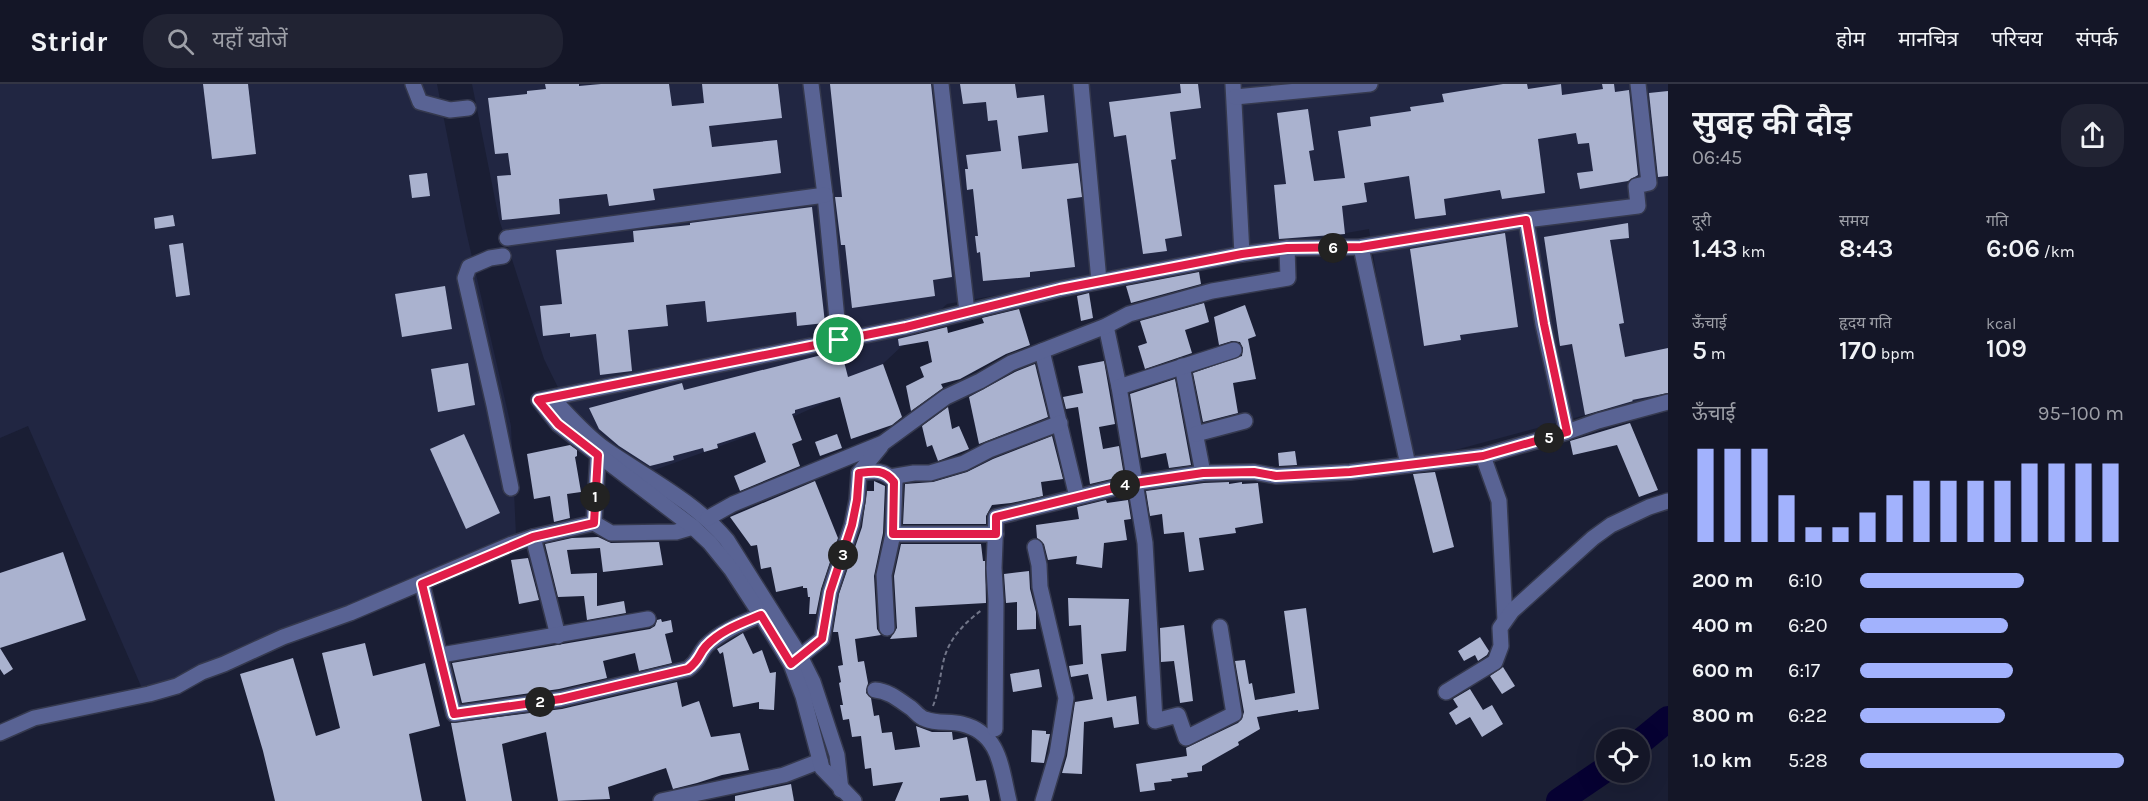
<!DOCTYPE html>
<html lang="hi">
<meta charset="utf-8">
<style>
body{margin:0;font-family:Karla,"Noto Sans Devanagari",sans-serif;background:#212333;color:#f1f3f6;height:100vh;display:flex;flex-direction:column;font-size:22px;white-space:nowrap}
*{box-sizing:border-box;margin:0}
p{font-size:20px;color:#9d9fa7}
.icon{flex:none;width:33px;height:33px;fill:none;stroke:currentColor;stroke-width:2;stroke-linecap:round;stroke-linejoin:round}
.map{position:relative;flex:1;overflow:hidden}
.sheet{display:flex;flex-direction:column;background:#141627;width:480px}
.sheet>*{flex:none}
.tools{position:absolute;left:1596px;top:645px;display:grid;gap:12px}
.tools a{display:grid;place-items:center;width:54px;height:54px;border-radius:50%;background:#141627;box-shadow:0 6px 24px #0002,0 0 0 2px #333544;font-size:30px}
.pin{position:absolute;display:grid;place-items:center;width:51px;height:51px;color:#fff;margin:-26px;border:3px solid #fff;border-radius:50%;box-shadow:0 2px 6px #0007}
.km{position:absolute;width:30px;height:30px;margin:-15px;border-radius:50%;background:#222;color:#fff;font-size:16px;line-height:30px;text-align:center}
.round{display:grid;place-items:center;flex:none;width:63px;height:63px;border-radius:24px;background:#212333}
.overview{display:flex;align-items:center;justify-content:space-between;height:102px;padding:0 24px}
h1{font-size:33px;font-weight:600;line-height:45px}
.metrics{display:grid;grid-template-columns:repeat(3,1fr);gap:9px;height:102px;padding:6px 24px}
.metrics div{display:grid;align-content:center}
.metrics b{font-size:26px;font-weight:600}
.metrics small{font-size:16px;font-weight:400}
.metrics p{font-size:16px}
.chart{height:168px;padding:12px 24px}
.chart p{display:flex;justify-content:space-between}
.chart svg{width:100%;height:108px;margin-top:6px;stroke:#a2b2fd;stroke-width:6}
ul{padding:0 24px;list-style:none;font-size:20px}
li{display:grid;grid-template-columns:96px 72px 1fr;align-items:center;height:45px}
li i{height:15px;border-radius:8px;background:#a2b2fd}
header{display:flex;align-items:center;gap:36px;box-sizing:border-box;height:84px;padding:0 30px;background:#141627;border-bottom:2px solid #333544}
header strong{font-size:28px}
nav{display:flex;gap:33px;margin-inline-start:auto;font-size:21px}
.search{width:420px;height:54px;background:#212333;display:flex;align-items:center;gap:15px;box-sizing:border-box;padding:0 21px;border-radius:24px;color:#9d9fa7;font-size:22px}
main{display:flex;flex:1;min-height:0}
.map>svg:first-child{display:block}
</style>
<header>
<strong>Stridr</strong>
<div class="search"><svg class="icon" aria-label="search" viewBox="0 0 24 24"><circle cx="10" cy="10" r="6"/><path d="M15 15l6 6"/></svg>यहाँ खोजें</div>
<nav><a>होम</a><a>मानचित्र</a><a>परिचय</a><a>संपर्क</a></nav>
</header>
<main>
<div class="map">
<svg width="1668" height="717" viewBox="0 0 1668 717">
<rect width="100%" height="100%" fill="#1a1e34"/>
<g fill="#212642">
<polygon points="0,0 437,0 466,147 511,342 516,451 144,609 28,342 0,354"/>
<polygon points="472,0 1668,0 1668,309 1407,379 1369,145 947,220 857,304 759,348 652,387 633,379 570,328 544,275 499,135"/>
</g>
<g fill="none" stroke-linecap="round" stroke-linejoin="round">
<g stroke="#060132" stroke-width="26">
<polyline points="1640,658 1668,635"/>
<polyline points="1559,717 1606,685"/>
</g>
</g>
<g fill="#aab2cf">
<polygon points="203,0 248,0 256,70 212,75"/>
<polygon points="545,0 579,0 579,2 601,0 669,0 672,22 704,19 702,0 778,0 782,34 709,42 712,63 777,56 781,89 653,105 655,116 609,122 607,110 559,115 560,130 502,136 497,92 511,91 508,69 495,70 488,14 527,10 527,7 546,5"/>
<polygon points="830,0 931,0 952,193 933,196 935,212 852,224 845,161 841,161 835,113 842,113"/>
<polygon points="960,0 1015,0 1017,14 1044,11 1048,48 1018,52 1022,85 1078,79 1082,113 1067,115 1075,183 1030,188 1030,193 983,197 980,168 977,169 975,152 978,152 973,105 967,106 965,85 968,85 966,71 1001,67 997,36 988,37 986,18 963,20"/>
<polygon points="1180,0 1198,0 1201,24 1170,28 1176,75 1171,76 1182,152 1165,155 1167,167 1143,170 1126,51 1114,53 1109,18 1181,9"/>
<polygon points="1503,0 1527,0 1528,5 1561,0 1562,11 1603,5 1602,0 1614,0 1615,8 1629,6 1638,91 1628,97 1580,105 1577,89 1593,87 1589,59 1578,60 1576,49 1538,55 1545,109 1502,115 1500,106 1444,115 1446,131 1415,135 1409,92 1364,99 1367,118 1342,122 1345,150 1279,155 1274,101 1286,100 1277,29 1308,25 1314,66 1309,67 1314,97 1345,94 1338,47 1371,42 1370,33 1411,27 1410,23 1444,18 1442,10"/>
<polygon points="1668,7 1668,92 1658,93 1649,9"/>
<polygon points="427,89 430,112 412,114 409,91"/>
<polygon points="812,123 825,239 797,242 796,228 707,238 705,217 666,221 668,242 628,246 632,287 600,291 596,250 570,253 570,249 543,252 540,222 562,220 556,166 634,158 633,147 690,141 690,139"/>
<polygon points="173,131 175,142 155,145 154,134"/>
<polygon points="1628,139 1629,154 1610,156 1624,239 1619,240 1625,273 1668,264 1668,309 1632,316 1633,317 1585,331 1572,260 1560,262 1544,153"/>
<polygon points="1505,149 1518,243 1460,251 1461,256 1424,262 1410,165"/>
<polygon points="183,159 190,211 176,213 169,161"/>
<polygon points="1199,188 1201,200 1131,219 1126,202"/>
<polygon points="445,202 452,245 402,253 395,210"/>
<polygon points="1089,209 1093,234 1081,237 1077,212"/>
<polygon points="1204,219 1209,238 1185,246 1192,269 1145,285 1138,262 1147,259 1140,237"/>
<polygon points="1245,221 1256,252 1248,255 1256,295 1233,299 1238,329 1203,338 1193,289 1242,272 1243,264 1240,258 1232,257 1219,261 1214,233"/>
<polygon points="1019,225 1030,261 1006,270 960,295 941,300 943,304 911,327 906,302 924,293 920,283 932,278 928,257 899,262 898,255 947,243 948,249 984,239 982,234"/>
<polygon points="841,266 848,293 883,280 902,333 892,341 851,355 840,313 795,326 795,329 792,330 802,356 792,360 800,382 740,407 734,392 766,378 755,348 717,360 718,364 704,368 703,364 673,372 674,376 650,382 619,362 599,345 589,324 682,299 684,306"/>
<polygon points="1104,277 1115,340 1099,343 1103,365 1119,362 1124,392 1090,400 1078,323 1066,325 1063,313 1083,309 1078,282"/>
<polygon points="468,279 475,321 438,328 431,285"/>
<polygon points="1035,280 1048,333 979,360 969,313 1015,288"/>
<polygon points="1175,295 1191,381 1169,384 1166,369 1141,374 1130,310"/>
<polygon points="948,323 952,345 959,342 969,365 938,377 932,361 927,363 922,342"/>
<polygon points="1630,339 1658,406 1639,413 1617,361 1573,371 1570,357"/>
<polygon points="464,350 500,429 466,445 430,365"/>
<polygon points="837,350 842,364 820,372 815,358"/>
<polygon points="1052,352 1063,395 1041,398 1043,412 1011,419 992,421 986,432 986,440 903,440 905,400 933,398 967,388 993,375"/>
<polygon points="570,361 577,366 577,372 575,373 581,408 567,410 570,434 554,438 550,412 534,415 527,370"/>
<polygon points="1295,367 1297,381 1279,382 1278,369"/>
<polygon points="1435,388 1454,463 1433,469 1413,390"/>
<polygon points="815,397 838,454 821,505 816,530 809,530 810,513 808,513 807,504 803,504 803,502 776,508 771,483 761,485 757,461 751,462 730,433"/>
<polygon points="874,397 885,402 883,449 874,492 877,545 881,551 855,555 858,578 864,577 868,599 866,609 871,614 874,632 879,631 882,649 892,648 895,666 920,663 916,642 932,648 952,648 953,656 967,653 976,697 986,696 990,717 969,717 968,711 940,714 940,717 895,717 903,698 873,702 871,684 865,685 861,652 852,653 849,635 843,636 840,621 843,621 839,599 841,598 838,582 843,581 838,548 833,548 839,510 862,443 867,407 874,407"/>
<polygon points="1229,398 1229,400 1242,398 1242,400 1258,399 1263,439 1235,444 1236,449 1199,454 1204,486 1189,488 1184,448 1164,450 1162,430 1150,432 1146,407 1204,399"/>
<polygon points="1106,416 1107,419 1128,416 1131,435 1124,436 1127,456 1104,459 1102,484 1076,480 1077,472 1048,476 1044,460 1037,454 1036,441 1079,435 1077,423"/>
<polygon points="598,453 611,459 659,458 663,481 603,488 600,464 567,466 571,490 597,489 597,522 624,517 626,529 587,536 584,512 558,513 545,460 572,454"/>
<polygon points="901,460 981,460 983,477 985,477 986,519 915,523 917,553 890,555 897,544 894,492"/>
<polygon points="63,468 86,536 0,564 13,585 4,591 0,585 0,489"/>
<polygon points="528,474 539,516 519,520 511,476"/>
<polygon points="1029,487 1030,505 1036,528 1036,545 1017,546 1017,518 1006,519 1004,490"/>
<polygon points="1068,514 1129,515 1126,567 1101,570 1107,617 1136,612 1139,640 1114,644 1112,633 1084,638 1082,690 1062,689 1067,672 1075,618 1093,615 1088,590 1071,593 1069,582 1083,580 1081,541 1069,542"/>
<polygon points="1306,524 1319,625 1298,628 1298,626 1257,633 1260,645 1238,658 1239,661 1202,682 1202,687 1187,689 1188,693 1171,695 1172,697 1154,699 1155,706 1140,708 1136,680 1187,672 1186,664 1238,639 1242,635 1244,628 1235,577 1245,576 1249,600 1252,599 1255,616 1295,609 1284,527"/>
<polygon points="661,535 662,538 671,536 673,548 665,550 672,579 639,587 635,569 603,577 607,594 559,605 462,619 452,579 650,545 655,542 657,536"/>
<polygon points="1184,541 1193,617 1180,619 1174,577 1161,578 1160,544"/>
<polygon points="743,549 753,570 762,566 770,589 776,588 774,626 759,625 759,618 733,623 723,568 720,570 717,565"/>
<polygon points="1480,553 1489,567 1487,571 1478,577 1475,571 1464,577 1458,567"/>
<polygon points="365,559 373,592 425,579 440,642 409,650 422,717 275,717 263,667 240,590 293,574 316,652 340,644 322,569"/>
<polygon points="1503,583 1515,602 1502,610 1490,592"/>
<polygon points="1039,585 1042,603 1013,608 1010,590"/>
<polygon points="677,598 682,623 699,617 711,653 740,649 749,686 722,691 697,699 673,705 666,684 608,703 610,715 558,717 546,648 502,660 512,717 466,717 451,639 562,625"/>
<polygon points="1470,605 1483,626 1492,621 1503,640 1482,653 1470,633 1456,641 1449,629 1458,623 1453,615"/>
<polygon points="1032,646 1046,647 1046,650 1050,650 1044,679 1031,678"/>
<polygon points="791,700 794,717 735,717 735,712"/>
</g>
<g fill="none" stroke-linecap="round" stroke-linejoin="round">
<g stroke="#35394e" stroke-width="18">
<g id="minor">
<polyline points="413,0 420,18 450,26 468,24"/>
<polyline points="811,0 825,111 839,256"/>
<polyline points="941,0 967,228"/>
<polyline points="1081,0 1099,197"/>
<polyline points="1233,0 1242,170"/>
<polyline points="1235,13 1370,0"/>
<polyline points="1526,136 1543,240 1567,348"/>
<polyline points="507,154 825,111"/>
<polyline points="1361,163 1408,381"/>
<polyline points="503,172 490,174 469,183 465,194 494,321 511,404"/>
<polyline points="1106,242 1119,303 1145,459 1155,637 1178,631 1186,654 1234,630 1220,543"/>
<polyline points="1042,267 1077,413"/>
<polyline points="1182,282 1203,389"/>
<polyline points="1119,303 1234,266"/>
<path d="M552 314C569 332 585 351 605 365 647 394 694 417 727 456L800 572 813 598 837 671 841 706"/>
<polyline points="1196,350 1245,337"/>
<polyline points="1483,372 1499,417 1505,536"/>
<path d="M859 389C874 387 884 385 895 398L893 450 884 491 887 544"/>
<polyline points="890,393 914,389 930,389 964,379 989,366 1060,339"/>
<polyline points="708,434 733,420 883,359 946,313 980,297 1011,279 1106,242 1129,230 1212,207 1288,194 1287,164"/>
<polyline points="594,439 598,371"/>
<polyline points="893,450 996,450"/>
<polyline points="533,453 558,552"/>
<polyline points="1035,463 1039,481 1040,503 1066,614 1057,670 1043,717"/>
<path d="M422 500 454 630 561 615 688 585C700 576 698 571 706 562 721 547 742 539 761 531"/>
<polyline points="441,571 648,535"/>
<polyline points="793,578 822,555 830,508 852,441 857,416 859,389 881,362"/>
<path d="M875 606C889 607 899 616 911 624 916 628 919 633 925 635 937 640 950 637 962 640 1000 649 1001 684 1009 717"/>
<polyline points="1446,608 1495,578 1501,562 1500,544 1512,527 1593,454 1611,441 1649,423 1668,417"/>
<polyline points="995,645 996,517 994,484 996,433 1135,399 1203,389 1254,388 1276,392 1350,388 1483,372 1567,348 1598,337 1668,318"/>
<polyline points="0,649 34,634 149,610 177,602 202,588 224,580 283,553 350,529 512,460 533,453 594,439 611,449 676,448 693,443"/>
<polyline points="661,717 784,691 820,677"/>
<polyline points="854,717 822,684 803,612 791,580 761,531 731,485 710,459 693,443 558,340 539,316 906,243 1060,205 1242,170 1287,164 1361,163 1526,136 1638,122 1636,102 1649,99 1638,0"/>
</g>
</g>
<path stroke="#727689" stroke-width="2" stroke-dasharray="4.5 3" stroke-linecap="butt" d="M933 622C939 607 940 591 944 575 949 555 965 538 982 526"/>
<use href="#minor" stroke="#596394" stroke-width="15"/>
</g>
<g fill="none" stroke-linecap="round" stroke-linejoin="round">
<g stroke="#fff" stroke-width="12">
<path id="route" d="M1526 136 1544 240 1567 348 1483 372 1350 388 1276 392 1254 388 1203 389 1135 399 996 433V450H893L894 398C884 385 874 387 859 389L857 416 852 441 830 508 822 555 791 580 761 531C742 539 721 546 706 562 698 571 700 576 688 585L561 615 454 630 422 500 533 453 594 439 598 371 558 340 538 316 906 243 1060 205 1242 170 1287 164 1361 163Z"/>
</g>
<use href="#route" stroke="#e11d48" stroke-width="8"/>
</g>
</svg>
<div class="tools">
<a><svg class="icon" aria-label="locate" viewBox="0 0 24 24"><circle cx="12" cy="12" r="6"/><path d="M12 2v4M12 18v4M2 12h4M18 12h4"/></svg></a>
</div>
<div class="pin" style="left:839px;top:256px;background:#1e9e55"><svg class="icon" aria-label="arrive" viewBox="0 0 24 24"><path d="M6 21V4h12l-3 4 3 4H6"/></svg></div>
<b class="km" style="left:595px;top:413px">1</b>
<b class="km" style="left:540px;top:618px">2</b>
<b class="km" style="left:843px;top:471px">3</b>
<b class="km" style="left:1125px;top:401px">4</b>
<b class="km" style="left:1549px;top:354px">5</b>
<b class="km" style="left:1333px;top:164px">6</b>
</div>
<section class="sheet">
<div class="overview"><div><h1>सुबह की दौड़</h1><p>06:45</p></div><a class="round"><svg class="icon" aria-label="share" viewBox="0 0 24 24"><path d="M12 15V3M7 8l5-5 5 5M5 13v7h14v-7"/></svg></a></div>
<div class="metrics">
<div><p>दूरी</p><b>1.43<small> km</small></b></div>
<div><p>समय</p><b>8:43</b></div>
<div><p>गति</p><b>6:06<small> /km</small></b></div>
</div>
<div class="metrics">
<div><p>ऊँचाई</p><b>5<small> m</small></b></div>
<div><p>हृदय गति</p><b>170<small> bpm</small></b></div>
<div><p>kcal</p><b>109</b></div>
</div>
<div class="chart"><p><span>ऊँचाई</span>95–100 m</p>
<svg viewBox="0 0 160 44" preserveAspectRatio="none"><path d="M5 44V6M15 44V6M25 44V6M35 44V25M45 44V38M55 44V38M65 44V32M75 44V25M85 44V19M95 44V19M105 44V19M115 44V19M125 44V12M135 44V12M145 44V12M155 44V12"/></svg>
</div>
<ul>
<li><b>200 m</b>6:10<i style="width:62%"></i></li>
<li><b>400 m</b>6:20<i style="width:56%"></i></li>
<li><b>600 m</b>6:17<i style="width:58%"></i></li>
<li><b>800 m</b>6:22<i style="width:55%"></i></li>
<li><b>1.0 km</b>5:28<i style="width:100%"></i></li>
</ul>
</section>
</main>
